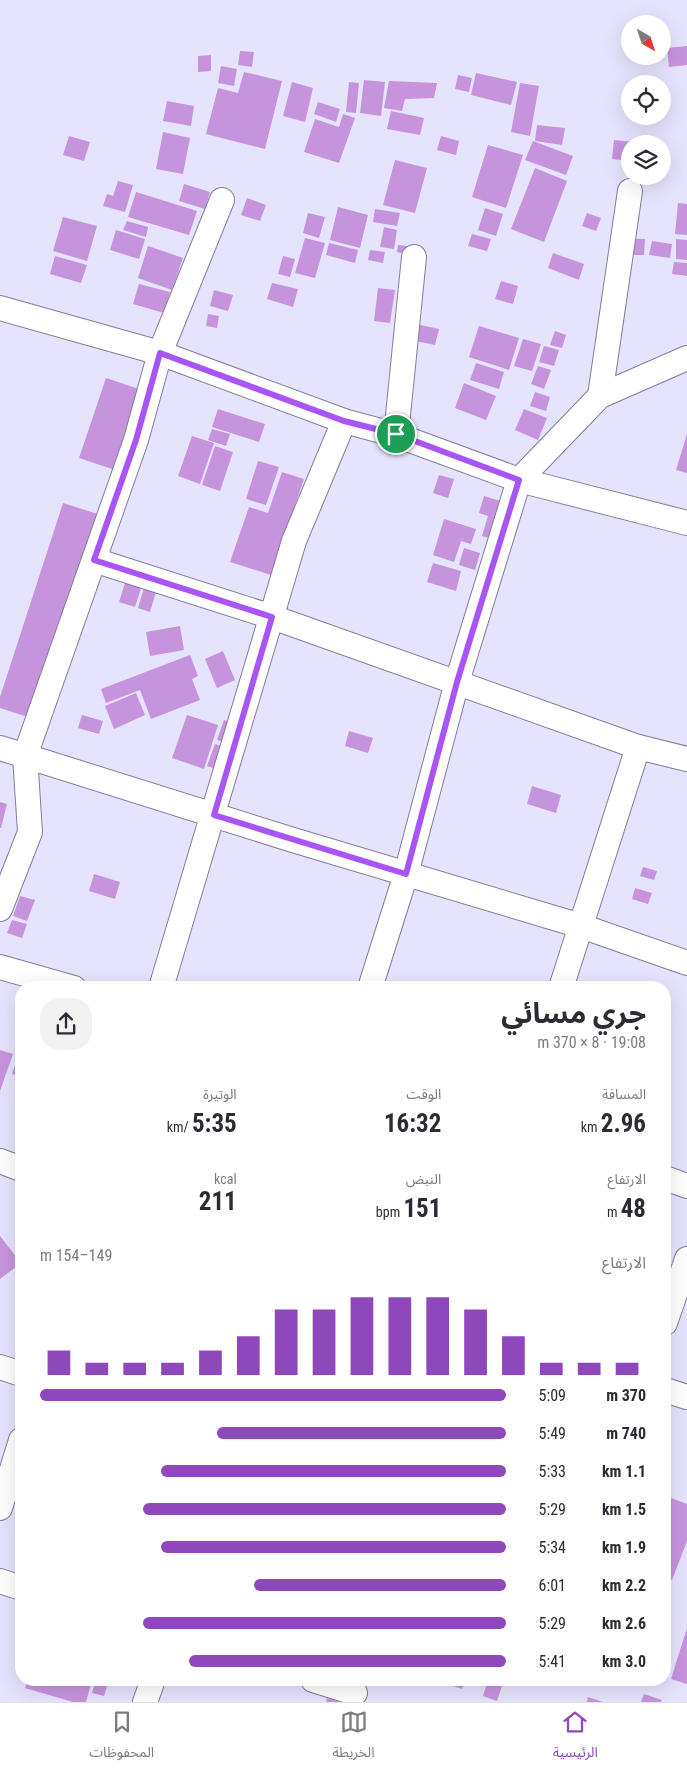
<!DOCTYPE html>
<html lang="ar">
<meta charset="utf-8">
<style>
body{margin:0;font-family:"Roboto Condensed","Noto Sans Arabic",sans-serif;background:#f2f2f3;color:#2b2b33;direction:rtl;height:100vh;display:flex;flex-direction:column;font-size:19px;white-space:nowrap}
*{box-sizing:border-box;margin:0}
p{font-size:16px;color:#7c7c81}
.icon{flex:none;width:28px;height:28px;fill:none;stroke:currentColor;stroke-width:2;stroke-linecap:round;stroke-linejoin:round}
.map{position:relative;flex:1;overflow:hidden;direction:ltr}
.side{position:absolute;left:15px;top:981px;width:656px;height:705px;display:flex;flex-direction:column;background:#fff;border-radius:20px;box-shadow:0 5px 20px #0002;direction:rtl}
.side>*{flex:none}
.needle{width:32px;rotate:141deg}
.tools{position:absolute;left:621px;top:15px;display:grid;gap:10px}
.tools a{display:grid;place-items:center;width:50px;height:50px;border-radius:50%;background:#fff;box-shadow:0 5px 20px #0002;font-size:25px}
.pin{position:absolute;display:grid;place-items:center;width:42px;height:42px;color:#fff;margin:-21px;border:2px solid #fff;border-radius:50%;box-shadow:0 1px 5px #0007}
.round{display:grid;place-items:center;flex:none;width:52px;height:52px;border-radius:20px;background:#f2f2f3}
.overview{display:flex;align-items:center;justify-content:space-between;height:85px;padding:0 25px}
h1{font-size:28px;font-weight:700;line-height:38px}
.stats{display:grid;grid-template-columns:repeat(3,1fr);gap:8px;height:85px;padding:5px 25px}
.stats div{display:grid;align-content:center}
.stats b{font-size:25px;font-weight:700}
.stats small{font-size:14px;font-weight:400}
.stats p{font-size:14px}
.chart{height:140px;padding:10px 25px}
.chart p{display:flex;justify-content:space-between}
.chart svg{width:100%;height:90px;margin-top:5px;stroke:#8f48bb;stroke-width:6}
ul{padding:0 25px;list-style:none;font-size:16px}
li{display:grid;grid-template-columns:80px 60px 1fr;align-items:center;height:38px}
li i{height:12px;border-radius:6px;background:#8f48bb}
.tab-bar{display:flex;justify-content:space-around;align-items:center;height:70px;border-top:1px solid #e1e1e2;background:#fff;font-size:14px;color:#7c7c81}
.tab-bar a{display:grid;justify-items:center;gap:2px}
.tab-bar .on{color:#8f48bb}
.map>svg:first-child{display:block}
</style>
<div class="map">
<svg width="687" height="1702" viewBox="0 0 687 1702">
<rect width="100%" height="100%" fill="#e6e3fe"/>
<g fill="#c694dd">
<polygon points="687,46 687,65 669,67 667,48"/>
<polygon points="240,51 254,52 252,67 238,65"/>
<polygon points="211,55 211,71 198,72 198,56"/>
<polygon points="221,66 237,69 234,86 218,83"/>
<polygon points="244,72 282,81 265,149 206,134 218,88 238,93"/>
<polygon points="476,73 517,82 511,105 471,95"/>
<polygon points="458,75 472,78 469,92 455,89"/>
<polygon points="364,80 385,82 381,116 360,113"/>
<polygon points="389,81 437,83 434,98 405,99 402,111 384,108"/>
<polygon points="292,82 313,88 305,122 283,116"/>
<polygon points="349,82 359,83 356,113 346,112"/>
<polygon points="520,83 539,86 530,136 511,132"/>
<polygon points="167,101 194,106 191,126 163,121"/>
<polygon points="318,102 340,109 336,122 314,114"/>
<polygon points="391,111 424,118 420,135 387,129"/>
<polygon points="343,114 355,118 339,163 304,152 315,119 339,127"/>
<polygon points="537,125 565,128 562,145 535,141"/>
<polygon points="163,132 190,138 183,174 156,169"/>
<polygon points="69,136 90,142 84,161 63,155"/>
<polygon points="441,136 459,141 456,155 437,150"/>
<polygon points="614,140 634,142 630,144 630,161 612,159"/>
<polygon points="533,141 573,156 566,175 525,160"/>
<polygon points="488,145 523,155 506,208 472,197"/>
<polygon points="395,160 427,168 415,213 383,205"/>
<polygon points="535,168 567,181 544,242 511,229"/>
<polygon points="118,181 133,185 125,212 103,206 107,194 113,196"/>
<polygon points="184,184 210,192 205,209 179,201"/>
<polygon points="136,192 197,211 189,235 128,217"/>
<polygon points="247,198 266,205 260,221 241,215"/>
<polygon points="678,203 687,204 687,235 675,234"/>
<polygon points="338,207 368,215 360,248 330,240"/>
<polygon points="485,208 503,214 496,236 478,230"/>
<polygon points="375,209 400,213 397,226 373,222"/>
<polygon points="308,213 325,217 319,238 303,233"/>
<polygon points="587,213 601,218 596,231 582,226"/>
<polygon points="63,217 97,226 87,261 53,251"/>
<polygon points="127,221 148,227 146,237 123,230"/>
<polygon points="384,227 397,230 394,249 380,247"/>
<polygon points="116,230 145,239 139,259 110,250"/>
<polygon points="472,234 491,239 487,251 468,246"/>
<polygon points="305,238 325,243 315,278 295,273"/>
<polygon points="634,239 645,239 644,255 633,255"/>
<polygon points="676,239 687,240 687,260 676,259"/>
<polygon points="652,241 672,244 670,258 649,255"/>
<polygon points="329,243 358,250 355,263 326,255"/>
<polygon points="398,245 407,246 405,254 397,252"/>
<polygon points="148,246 183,258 172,290 138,278"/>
<polygon points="370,250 385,252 383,263 368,260"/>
<polygon points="553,253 584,264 579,280 548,268"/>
<polygon points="55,256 87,265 81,283 50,274"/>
<polygon points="283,256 295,259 290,277 278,274"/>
<polygon points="674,262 687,263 687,276 672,274"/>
<polygon points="501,281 518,286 513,304 495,299"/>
<polygon points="272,283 298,289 293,307 267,299"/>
<polygon points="139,284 170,292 164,313 133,304"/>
<polygon points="378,288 395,290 390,323 374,321"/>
<polygon points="214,290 233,295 228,311 210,306"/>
<polygon points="208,314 219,316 217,328 206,326"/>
<polygon points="411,323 439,329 435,345 406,339"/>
<polygon points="479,326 519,338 509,370 469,357"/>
<polygon points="555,331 566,335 562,348 550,345"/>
<polygon points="523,339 541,344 532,371 514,366"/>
<polygon points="544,346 559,350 554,366 539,362"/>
<polygon points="476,363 504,372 499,389 470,380"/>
<polygon points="538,366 551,370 544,389 531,384"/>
<polygon points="106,378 145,391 118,471 79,458"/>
<polygon points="464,383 496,396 486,420 455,408"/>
<polygon points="535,392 550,397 546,411 530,406"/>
<polygon points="218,409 265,424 259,442 212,427"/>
<polygon points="524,409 547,418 538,440 515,430"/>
<polygon points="212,429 230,434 226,446 208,440"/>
<polygon points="687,434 687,473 676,470"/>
<polygon points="192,436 214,443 200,484 178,476"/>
<polygon points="215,446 233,452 220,491 202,485"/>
<polygon points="258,461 279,467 266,505 246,499"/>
<polygon points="282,472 304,479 271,575 230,562 249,507 268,513"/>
<polygon points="439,475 454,479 448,498 433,493"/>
<polygon points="484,496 507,503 496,540 482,536 488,516 479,513"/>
<polygon points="63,503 104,516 37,720 0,708 0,697"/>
<polygon points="444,519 476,529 471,544 461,541 454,562 433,555"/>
<polygon points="464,548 480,553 475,570 459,565"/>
<polygon points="433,563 461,571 456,591 427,582"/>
<polygon points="125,583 141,588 135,607 119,602"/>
<polygon points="144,588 156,592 150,612 138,608"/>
<polygon points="180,626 184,650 150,656 146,632"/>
<polygon points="223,651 235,680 217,688 205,659"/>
<polygon points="190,655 198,676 192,679 200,700 151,719 140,690 106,703 101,689"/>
<polygon points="136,693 145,715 114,729 105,706"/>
<polygon points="82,715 103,721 99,734 78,728"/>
<polygon points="187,715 218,725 204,769 172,758"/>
<polygon points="224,720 234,723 227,743 217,740"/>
<polygon points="349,731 373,738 368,753 345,746"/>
<polygon points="215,744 226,748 219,770 207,766"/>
<polygon points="532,786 561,795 556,813 527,804"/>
<polygon points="0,802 7,804 1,828 0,828"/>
<polygon points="643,867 657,871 654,880 640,876"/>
<polygon points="94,874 120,882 115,899 89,891"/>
<polygon points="635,888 652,893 648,904 632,899"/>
<polygon points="20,896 35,900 27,921 13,916"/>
<polygon points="12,920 27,924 22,938 7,933"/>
<polygon points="21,1044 21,1057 17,1056"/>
<polygon points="0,1050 13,1054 0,1091"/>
<polygon points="17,1059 21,1060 21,1077 12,1074"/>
<polygon points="0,1236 21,1263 0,1279"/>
<polygon points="671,1498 687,1504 687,1541 672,1580 665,1578 665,1514"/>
<polygon points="687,1628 687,1684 671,1679"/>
<polygon points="28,1680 92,1680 86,1702 73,1702 25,1688"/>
<polygon points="96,1680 109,1680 104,1696 92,1693"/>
<polygon points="435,1680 465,1680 462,1689"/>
<polygon points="488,1680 504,1680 497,1701 483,1696"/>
<polygon points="644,1694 662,1700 661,1702 641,1702"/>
<polygon points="588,1697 603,1702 587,1702"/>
<polygon points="327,1698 340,1702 326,1702"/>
</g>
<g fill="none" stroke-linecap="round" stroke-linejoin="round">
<g stroke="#817e97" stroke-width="26">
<g id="street">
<polyline points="0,308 160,353 344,421 396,435 519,480 687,523"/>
<polyline points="600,396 630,191"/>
<polyline points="396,435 414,257"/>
<polyline points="94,560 272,617 638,747 687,759"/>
<polyline points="0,748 293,840 581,926 687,963"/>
<polyline points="0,909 30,832 25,756 136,440 160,353 222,200"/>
<polyline points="0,967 74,988"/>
<polyline points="161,988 294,541 344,421"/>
<polyline points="370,988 406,874 457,682 519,480 600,396 687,358"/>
<polyline points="561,988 638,747"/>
<polyline points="0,1161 21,1169"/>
<polyline points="665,1178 687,1186"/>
<polyline points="665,1323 687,1259"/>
<polyline points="0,1367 21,1374"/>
<polyline points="665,1390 687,1397"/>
<polyline points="0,1508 21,1440"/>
<polyline points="0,1581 21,1588"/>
<polyline points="313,1680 355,1693"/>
<polyline points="145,1702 153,1680"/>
</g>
</g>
<use href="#street" stroke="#fff" stroke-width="24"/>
</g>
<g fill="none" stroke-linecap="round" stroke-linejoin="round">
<g stroke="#fff" stroke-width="10">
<polygon id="route" points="160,353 344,421 396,434 519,480 457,682 406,874 214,815 272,617 94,560 136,440"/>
</g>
<use href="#route" stroke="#a855f7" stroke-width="6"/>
</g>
</svg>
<div class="tools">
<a><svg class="needle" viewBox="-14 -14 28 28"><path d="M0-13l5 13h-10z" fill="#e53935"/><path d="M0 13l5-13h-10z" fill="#7c7c81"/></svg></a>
<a><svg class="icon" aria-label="locate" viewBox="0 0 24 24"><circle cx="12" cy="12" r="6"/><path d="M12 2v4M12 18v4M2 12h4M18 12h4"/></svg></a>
<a><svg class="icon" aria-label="layers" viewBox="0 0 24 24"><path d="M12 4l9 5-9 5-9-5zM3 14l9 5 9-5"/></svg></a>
</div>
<div class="pin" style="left:396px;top:434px;background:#1e9e55"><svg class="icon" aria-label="arrive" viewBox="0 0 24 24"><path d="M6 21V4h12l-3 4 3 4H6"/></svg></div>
<section class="side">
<div class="overview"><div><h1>جري مسائي</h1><p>19:08 · 8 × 370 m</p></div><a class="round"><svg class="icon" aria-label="share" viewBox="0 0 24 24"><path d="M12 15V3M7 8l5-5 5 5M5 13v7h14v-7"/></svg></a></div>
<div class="stats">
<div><p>المسافة</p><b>2.96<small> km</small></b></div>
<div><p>الوقت</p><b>16:32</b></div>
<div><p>الوتيرة</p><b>5:35<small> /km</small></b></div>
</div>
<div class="stats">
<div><p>الارتفاع</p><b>48<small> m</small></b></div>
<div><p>النبض</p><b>151<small> bpm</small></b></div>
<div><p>kcal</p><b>211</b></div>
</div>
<div class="chart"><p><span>الارتفاع</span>149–154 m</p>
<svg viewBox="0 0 160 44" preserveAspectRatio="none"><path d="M5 44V32M15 44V38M25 44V38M35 44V38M45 44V32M55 44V25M65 44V12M75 44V12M85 44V6M95 44V6M105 44V6M115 44V12M125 44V25M135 44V38M145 44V38M155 44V38"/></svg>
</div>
<ul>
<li><b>370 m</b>5:09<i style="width:100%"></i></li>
<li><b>740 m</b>5:49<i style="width:62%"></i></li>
<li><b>1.1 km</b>5:33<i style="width:74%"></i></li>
<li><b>1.5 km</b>5:29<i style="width:78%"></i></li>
<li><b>1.9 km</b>5:34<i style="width:74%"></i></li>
<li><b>2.2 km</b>6:01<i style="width:54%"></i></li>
<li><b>2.6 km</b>5:29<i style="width:78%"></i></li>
<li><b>3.0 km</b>5:41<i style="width:68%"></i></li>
</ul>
</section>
</div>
<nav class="tab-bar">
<a class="on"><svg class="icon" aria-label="home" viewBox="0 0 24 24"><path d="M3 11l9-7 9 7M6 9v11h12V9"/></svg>الرئيسية</a>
<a><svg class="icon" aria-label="map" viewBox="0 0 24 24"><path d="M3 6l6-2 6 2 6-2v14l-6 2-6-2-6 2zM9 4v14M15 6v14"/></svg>الخريطة</a>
<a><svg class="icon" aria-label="saved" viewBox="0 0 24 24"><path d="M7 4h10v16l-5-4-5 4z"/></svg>المحفوظات</a>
</nav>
